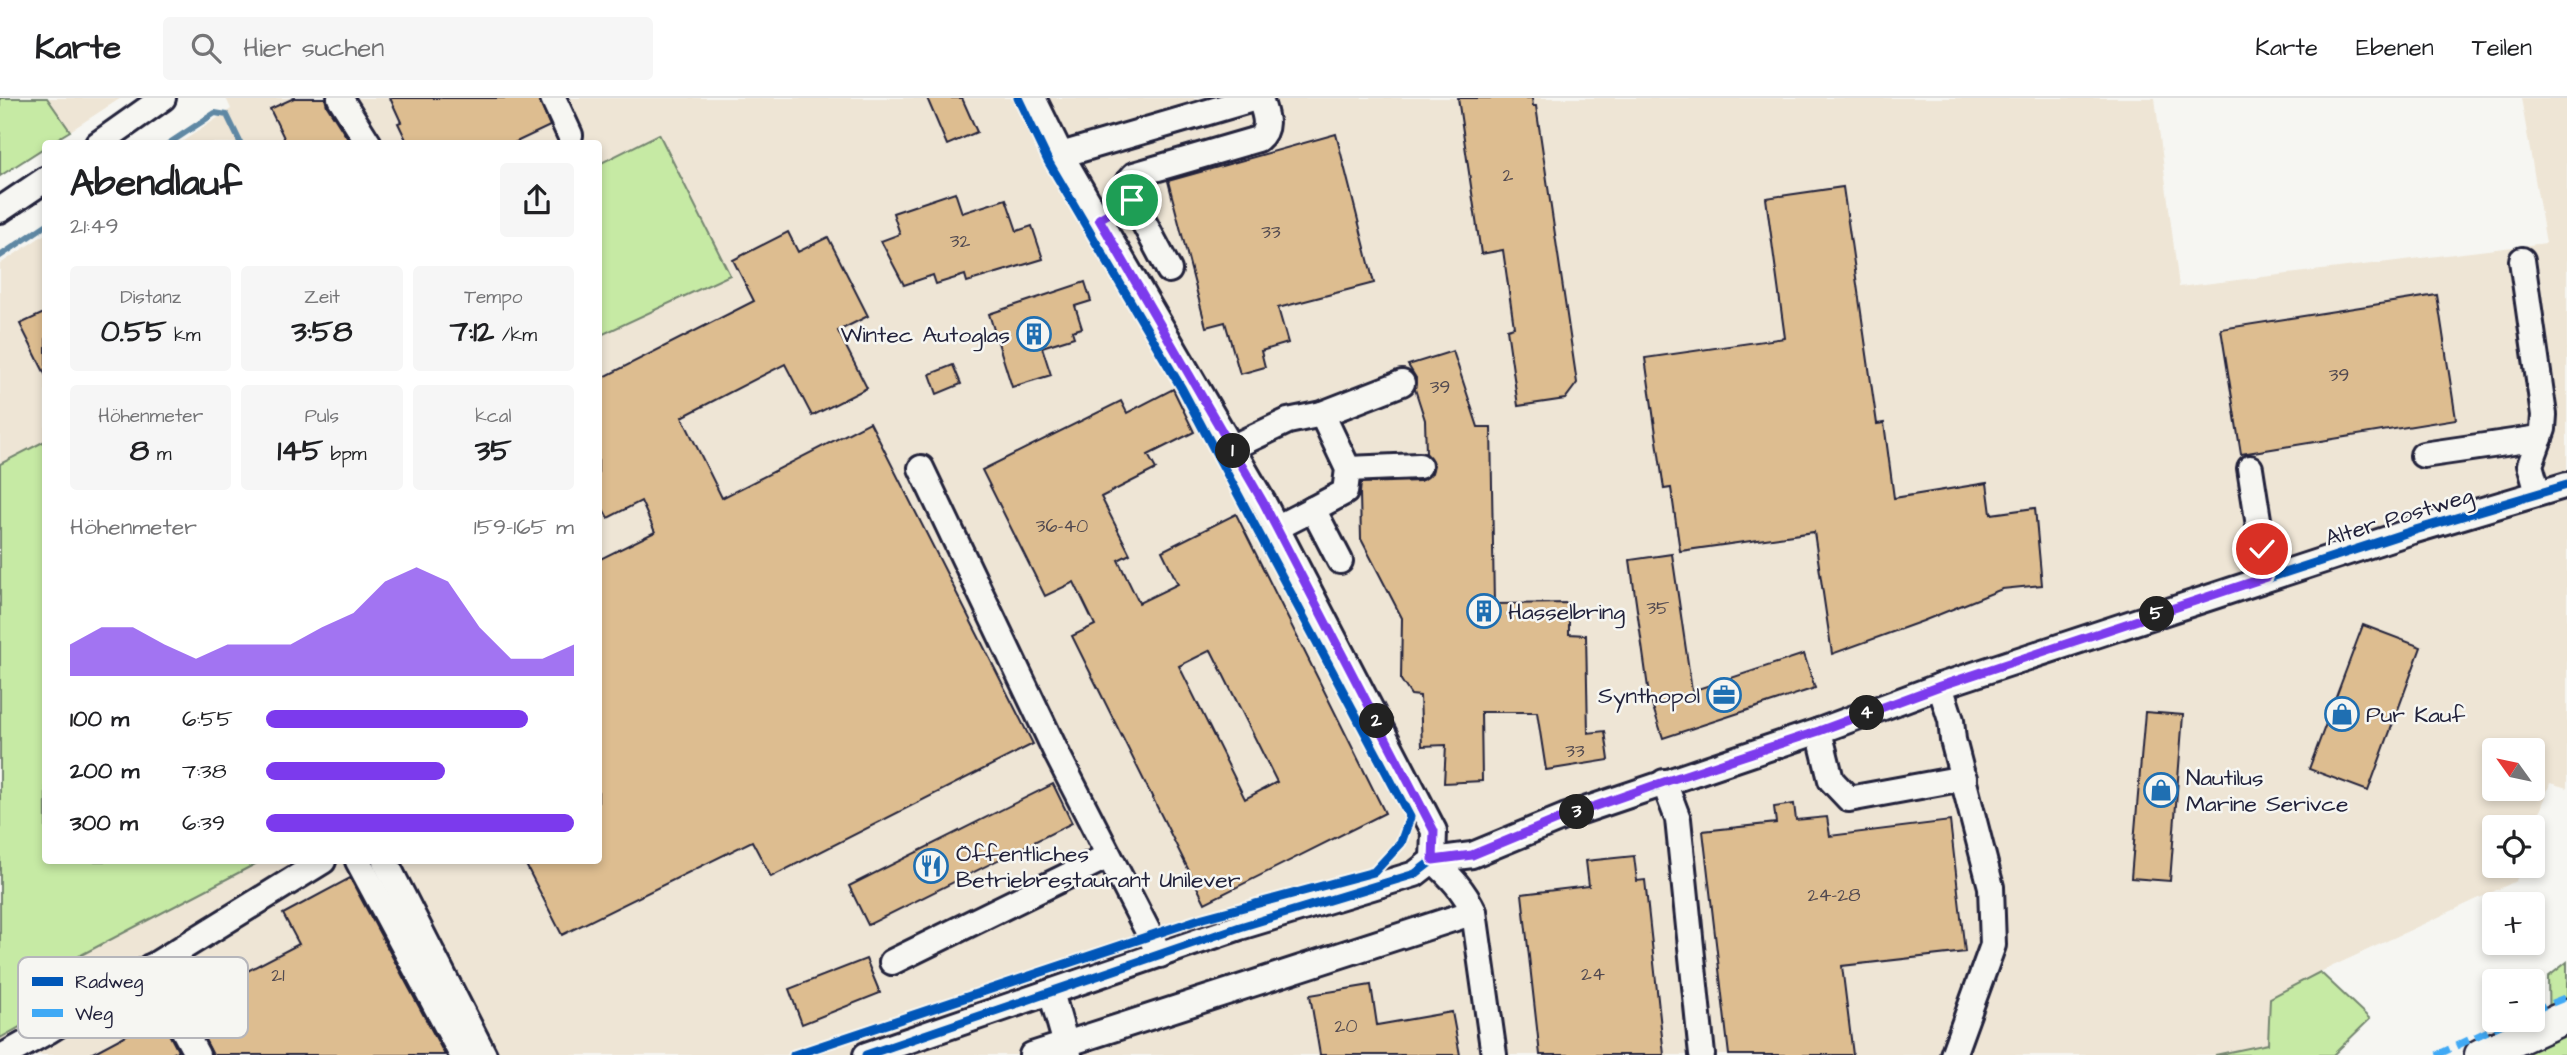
<!DOCTYPE html>
<html lang="de">
<meta charset="utf-8">
<style>
body{margin:0;font-family:"Architects Daughter",sans-serif;background:#f6f6f6;color:#202124;height:100vh;display:flex;flex-direction:column;font-size:26px;white-space:nowrap}
*{box-sizing:border-box;margin:0}
p{font-size:23px;color:#757577}
.icon{flex:none;width:38px;height:38px;fill:none;stroke:currentColor;stroke-width:2;stroke-linecap:round;stroke-linejoin:round}
.map{position:relative;flex:1;overflow:hidden}
.side{position:absolute;left:42px;top:42px;width:560px;height:724px;display:flex;flex-direction:column;background:#fff;border-radius:7px;box-shadow:0 4px 10px #0003}
.side>*{flex:none}
.needle{width:46px;rotate:303deg}
.controls{position:absolute;left:2482px;top:640px;display:grid;gap:14px}
.controls a{display:grid;place-items:center;width:63px;height:63px;border-radius:7px;background:#fff;box-shadow:0 4px 10px #0003;font-size:35px}
.pin{position:absolute;display:grid;place-items:center;width:60px;height:60px;color:#fff;margin:-30px;border:4px solid #fff;border-radius:50%;box-shadow:0 2px 7px #0007}
.km{position:absolute;width:35px;height:35px;margin:-18px;border-radius:50%;background:#222;color:#fff;font-size:19px;line-height:35px;text-align:center}
.round{display:grid;place-items:center;flex:none;width:74px;height:74px;border-radius:7px;background:#f6f6f6}
.overview{display:flex;align-items:center;justify-content:space-between;height:119px;padding:0 28px}
h1{font-size:38px;font-weight:700;line-height:52px}
.stats{display:grid;grid-template-columns:repeat(3,1fr);gap:10px;height:119px;padding:7px 28px}
.stats div{display:grid;align-content:center;border-radius:7px;background:#f6f6f6;text-align:center}
.stats b{font-size:30px;font-weight:700}
.stats small{font-size:19px;font-weight:400}
.stats p{font-size:19px}
.chart{height:196px;padding:14px 28px}
.chart p{display:flex;justify-content:space-between}
.chart svg{width:100%;height:126px;margin-top:7px;fill:#7c3aed;opacity:.7}
ul{padding:0 28px;list-style:none;font-size:23px}
li{display:grid;grid-template-columns:112px 84px 1fr;align-items:center;height:52px}
li i{height:18px;border-radius:9px;background:#7c3aed}
header{display:flex;align-items:center;gap:42px;box-sizing:border-box;height:98px;padding:0 35px;background:#fff;border-bottom:2px solid #e0e0e0}
header strong{font-size:33px}
nav{display:flex;gap:38px;margin-inline-start:auto;font-size:24px}
.search{width:490px;height:63px;background:#f6f6f6;display:flex;align-items:center;gap:18px;box-sizing:border-box;padding:0 24px;border-radius:7px;color:#757577;font-size:26px}
.map>svg:first-child{display:block}
</style>
<header>
<strong>Karte</strong>
<div class="search"><svg class="icon" aria-label="search" viewBox="0 0 24 24"><circle cx="10" cy="10" r="6"/><path d="M15 15l6 6"/></svg>Hier suchen</div>
<nav><a>Karte</a><a>Ebenen</a><a>Teilen</a></nav>
</header>
<div class="map">
<svg width="2567" height="957" viewBox="0 0 2567 957">
<rect width="100%" height="100%" fill="#f6f6f2"/>
<filter id="ink" filterUnits="userSpaceOnUse"><feTurbulence type="fractalNoise" baseFrequency=".0143" numOctaves="2"/><feDisplacementMap in="SourceGraphic" scale="14" xChannelSelector="R" yChannelSelector="G"/><feConvolveMatrix kernelMatrix="1 2 1 2 8 2 1 2 1" color-interpolation-filters="sRGB"/></filter>
<g filter="url(#ink)">
<g fill="#eee5d5" fill-rule="evenodd">
<polygon points="47,0 121,0 70,33"/>
<path d="M226 0H2155L2179 189 2546 145 2521 0H2567V690L2550 685 2532 737V730H2494V768H2521L2516 783 2320 874 2270 900 2268 946 2215 957H0V940L73 899 60 868 261 763H598L599 238 730 176 659 36 599 66 598 46 180 45 231 11ZM2494 653H2532V691H2494Z"/>
<polygon points="45,136 45,343 0,366 0,166"/>
</g>
<g fill="#c6eaa4" stroke="#748670" stroke-width="2">
<polygon points="0,0 47,0 70,33 50,45 46,46 45,49 0,78"/>
<polygon points="659,36 730,177 599,238 599,66"/>
<polygon points="45,343 46,763 261,763 60,868 73,899 0,940 0,366"/>
<polygon points="2567,864 2567,957 2519,957 2549,943 2548,879"/>
<polygon points="2320,874 2370,921 2333,957 2215,957 2268,946 2270,900"/>
</g>
<g fill="none" stroke-linecap="round" stroke-linejoin="round">
<g stroke="#5f88a4" stroke-width="6">
<polyline points="168,46 215,15 227,17 241,46"/>
<polyline points="0,158 46,127"/>
</g>
</g>
<g fill="#ddbd90" stroke="#22223b" stroke-width="2" fill-rule="evenodd">
<polygon points="294,0 325,0 327,8 351,46 287,46 270,11"/>
<polygon points="390,0 538,0 550,28 512,46 408,46 398,25 401,24"/>
<polygon points="927,0 962,0 977,34 947,47"/>
<polygon points="1458,0 1532,0 1533,8 1536,8 1577,285 1565,301 1518,308 1507,231 1514,229 1503,152 1481,156"/>
<polygon points="1336,36 1374,185 1278,210 1288,245 1261,253 1265,269 1240,276 1225,224 1206,229 1168,83"/>
<polygon points="1843,89 1877,326 1884,325 1894,400 1987,385 1991,416 2035,410 2042,487 2002,491 1923,523 1832,556 1814,434 1680,453 1671,390 1664,391 1645,260 1785,240 1766,100"/>
<polygon points="955,94 962,115 1006,101 1017,133 1032,128 1043,161 967,184 965,177 936,186 933,177 904,187 881,143 900,136 893,115"/>
<polygon points="788,134 798,154 828,139 868,218 838,233 867,290 812,318 785,266 682,319 722,400 870,324 1033,646 771,779 752,743 562,837 524,763 598,763 598,462 655,434 641,403 608,420 598,402 598,282 754,203 733,162"/>
<polygon points="1085,184 1091,203 1075,208 1082,230 1072,233 1074,239 1042,249 1051,277 1012,289 989,216"/>
<polygon points="2437,197 2456,321 2241,356 2221,231"/>
<polygon points="46,214 46,278 20,226"/>
<polygon points="1453,253 1478,329 1491,329 1494,506 1569,505 1569,536 1586,537 1588,635 1605,633 1609,662 1546,672 1537,614 1481,614 1482,683 1444,685 1446,647 1422,648 1420,598 1411,597 1401,582 1402,520 1361,441 1360,395 1361,385 1420,383 1432,375 1434,367 1426,355 1425,322 1415,291 1416,280 1408,267"/>
<polygon points="953,267 961,286 937,296 930,276"/>
<path d="M1173 291 1194 334 1148 357 1156 371 1101 399 1130 456 1118 462 1139 505 1178 486 1162 453 1236 416 1385 715 1205 805 1072 538 1095 527 1074 484 1045 498 982 372 1121 303 1127 315ZM1211 552 1277 684 1245 701 1179 568Z"/>
<polygon points="1672,456 1692,593 1804,556 1815,590 1663,640 1649,597 1630,462"/>
<polygon points="2363,527 2421,549 2368,693 2309,671"/>
<polygon points="2145,614 2183,617 2170,783 2131,780"/>
<polygon points="1053,686 1072,725 868,827 849,788"/>
<polygon points="1794,706 1796,722 1827,719 1830,738 1950,723 1965,854 1842,868 1853,957 1729,957 1703,733 1776,725 1774,709"/>
<polygon points="1634,758 1637,783 1645,782 1664,957 1540,957 1522,796 1589,788 1586,763"/>
<polygon points="350,780 445,957 213,957 186,905 299,846 283,816"/>
<polygon points="866,861 880,895 802,926 789,891"/>
<polygon points="1371,887 1377,927 1452,914 1460,957 1320,957 1310,897"/>
<polygon points="160,919 178,953 170,957 89,957"/>
</g>
<g fill="none" stroke-linecap="round" stroke-linejoin="round">
<g stroke="#22223b" stroke-width="30">
<g id="minor">
<polyline points="340,0 369,46"/>
<polyline points="553,0 570,37"/>
<polyline points="1033,0 1061,57 1263,404 1434,733 1433,762"/>
<polyline points="98,46 163,0"/>
<polyline points="1061,57 1256,0"/>
<polyline points="1132,102 1169,172"/>
<polyline points="0,112 46,81"/>
<path d="M1099 121 1132 102 1134 98 1128 84 1134 77 1258 41C1272 29 1264 15 1260 0"/>
<polyline points="2522,162 2544,317 2543,331 2530,367 2538,395"/>
<polyline points="1322,316 1402,285"/>
<polyline points="1231,350 1288,323 1322,316 1348,371 1345,394 1313,411 1340,463"/>
<polyline points="2423,357 2540,340"/>
<polyline points="921,370 1058,658 1160,857"/>
<polyline points="2250,370 2267,479"/>
<polyline points="1348,371 1419,368"/>
<polyline points="1276,430 1313,411"/>
<polyline points="1940,588 1951,622 1953,642 1991,789 1993,847 1953,957"/>
<polyline points="1819,633 1831,682 1849,701 1964,680"/>
<polyline points="1664,684 1678,721 1702,957"/>
<path d="M1433 762C1450 778 1464 792 1474 814L1494 957"/>
<polyline points="358,763 462,957"/>
<polyline points="385,763 484,957"/>
<polyline points="892,864 1108,758"/>
<polyline points="150,869 197,957"/>
<polyline points="1051,894 1069,957"/>
<polyline points="5,957 48,933 323,763"/>
<polyline points="866,957 1240,829 1415,776 1433,762 1472,757 1564,719 1819,633 1940,588 2412,433 2567,387"/>
<polyline points="1032,957 1474,814"/>
</g>
</g>
<g stroke="#22223b" stroke-width="37">
<polyline id="major" points="2481,957 2567,918"/>
</g>
<use href="#minor" stroke="#f6f6f2" stroke-width="24"/>
<use href="#major" stroke="#f6f6f2" stroke-width="32"/>
<g stroke="#3fa9f5" stroke-width="7" stroke-dasharray="14 7" stroke-linecap="butt">
<polyline points="2532,913 2567,899"/>
<polyline points="2437,957 2511,922"/>
</g>
<g stroke="#f6f6f2" stroke-width="13">
<g id="cycleway">
<polyline points="794,957 1203,820 1374,774 1401,745 1410,719 1182,291 1048,63 1018,0"/>
<polyline points="866,957 1240,829 1415,776 1433,762 1472,757 1564,719 1819,633 1940,588 2412,433 2567,387"/>
</g>
</g>
<use href="#cycleway" stroke="#0057b8" stroke-width="9"/>
</g>
</g>
<g fill="none" stroke-linecap="round" stroke-linejoin="round" filter="url(#ink)">
<g stroke="#fff" stroke-width="14">
<polyline id="route" points="1132,102 1099,121 1263,404 1371,612 1434,733 1433,762 1472,757 1564,719 1664,684 1819,633 1940,588 2267,479 2262,451"/>
</g>
<use href="#route" stroke="#7c3aed" stroke-width="9"/>
</g>
<defs>
<g id="building-ring" transform="scale(1.75)"><circle r="9.5" fill="#f6f6f2" stroke="#1f6fb2" stroke-width="1.5"/><path d="M-4-6H4V6H1V3H-1V6H-4ZM-2.5-4.3h1.7v1.8h-1.7ZM.8-4.3h1.7v1.8H.8ZM-2.5-1h1.7V.8h-1.7ZM.8-1h1.7V.8H.8Z" fill="#1f6fb2"/></g>
<g id="office-ring" transform="scale(1.75)"><circle r="9.5" fill="#f6f6f2" stroke="#1f6fb2" stroke-width="1.5"/><path d="M-6-3h4V-5.5h4V-3h4V5H-6ZM-1-4.5V-3h2v-1.5ZM-6 0V1H6V0Z" fill="#1f6fb2"/></g>
<g id="shop-ring" transform="scale(1.75)"><circle r="9.5" fill="#f6f6f2" stroke="#1f6fb2" stroke-width="1.5"/><path d="M-5-2.5h2.3a2.7 3.5 0 0 1 5.4 0H5L5.5 6h-11ZM-1.5-2.5h3a1.5 2.3 0 0 0-3 0Z" fill="#1f6fb2"/></g>
<g id="restaurant-ring" transform="scale(1.75)"><circle r="9.5" fill="#f6f6f2" stroke="#1f6fb2" stroke-width="1.5"/><path d="M-5-6h1v4h1v-4h1v4h1v-4h1v5L-1.5 .5V6h-2V.5L-5-1ZM5-6V6H3V1.5H1.5Q1.5-4 5-6Z" fill="#1f6fb2"/></g>
</defs>
<g fill-rule="evenodd">
<use href="#building-ring" x="1034" y="236"/>
<use href="#building-ring" x="1484" y="513"/>
<use href="#office-ring" x="1724" y="597"/>
<use href="#shop-ring" x="2342" y="616"/>
<use href="#shop-ring" x="2161" y="692"/>
<use href="#restaurant-ring" x="931" y="768"/>
</g>
<g text-anchor="middle" stroke-width="5" stroke-linejoin="round" paint-order="stroke">
<g font-size="19" fill="#514950">
<text x="1508" y="83">2</text>
<text x="1271" y="140">33</text>
<text x="960" y="149">32</text>
<text x="2339" y="283">39</text>
<text x="1440" y="295">39</text>
<text x="1062" y="434">36-40</text>
<text x="1658" y="516">35</text>
<text x="1575" y="659">33</text>
<text x="1834" y="803">24-28</text>
<text x="1593" y="882">24</text>
<text x="278" y="883">21</text>
<text x="1346" y="934">20</text>
</g>
<g font-size="23" fill="#22223b" stroke="#f6f6f2" text-anchor="start">
<text x="1010" y="244" text-anchor="end">Wintec Autoglas</text>
<text x="1508" y="521">Hasselbring</text>
<text x="1700" y="605" text-anchor="end">Synthopol</text>
<text x="2366" y="624">Pur Kauf</text>
<text x="2186" y="687">Nautilus<tspan x="2186" dy="26">Marine Serivce</tspan></text>
<text x="956" y="763">Öffentliches<tspan x="956" dy="26">Betriebrestaurant Unilever</tspan></text>
</g>
<g font-size="23" fill="#22223b" stroke="#f6f6f2">
<text transform="translate(2399 418) rotate(-17)" y="8">Alter Postweg</text>
</g>
</g>
<rect x="18" y="859" width="230" height="81" rx="10" fill="#f6f6f2" stroke="#b6b6bb" stroke-width="2"/>
<rect x="32" y="879" width="31" height="9" fill="#0057b8"/>
<rect x="32" y="911" width="31" height="8" fill="#3fa9f5"/>
<g font-size="19" fill="#22223b">
<text x="75" y="890">Radweg</text>
<text x="75" y="922">Weg</text>
</g>
</svg>
<div class="controls">
<a><svg class="needle" viewBox="-14 -14 28 28"><path d="M0-13l5 13h-10z" fill="#e53935"/><path d="M0 13l5-13h-10z" fill="#757577"/></svg></a>
<a><svg class="icon" aria-label="locate" viewBox="0 0 24 24"><circle cx="12" cy="12" r="6"/><path d="M12 2v4M12 18v4M2 12h4M18 12h4"/></svg></a>
<a>+</a>
<a>−</a>
</div>
<div class="pin" style="left:1132px;top:102px;background:#1e9e55"><svg class="icon" aria-label="arrive" viewBox="0 0 24 24"><path d="M6 21V4h12l-3 4 3 4H6"/></svg></div>
<div class="pin" style="left:2262px;top:451px;background:#d93025"><svg class="icon" aria-label="check" viewBox="0 0 24 24"><path d="M5 12l5 5 9-10"/></svg></div>
<b class="km" style="left:1233px;top:353px">1</b>
<b class="km" style="left:1377px;top:623px">2</b>
<b class="km" style="left:1577px;top:714px">3</b>
<b class="km" style="left:1867px;top:615px">4</b>
<b class="km" style="left:2157px;top:516px">5</b>
<section class="side">
<div class="overview"><div><h1>Abendlauf</h1><p>21:49</p></div><a class="round"><svg class="icon" aria-label="share" viewBox="0 0 24 24"><path d="M12 15V3M7 8l5-5 5 5M5 13v7h14v-7"/></svg></a></div>
<div class="stats">
<div><p>Distanz</p><b>0.55<small> km</small></b></div>
<div><p>Zeit</p><b>3:58</b></div>
<div><p>Tempo</p><b>7:12<small> /km</small></b></div>
</div>
<div class="stats">
<div><p>Höhenmeter</p><b>8<small> m</small></b></div>
<div><p>Puls</p><b>145<small> bpm</small></b></div>
<div><p>kcal</p><b>35</b></div>
</div>
<div class="chart"><p><span>Höhenmeter</span>159–165 m</p>
<svg viewBox="0 0 160 44" preserveAspectRatio="none"><path d="M0 44V33L10 27L20 27L30 33L40 38L50 33L60 33L70 33L80 27L90 22L100 11L110 6L120 11L130 27L140 38L150 38L160 33V44z"/></svg>
</div>
<ul>
<li><b>100 m</b>6:55<i style="width:85%"></i></li>
<li><b>200 m</b>7:38<i style="width:58%"></i></li>
<li><b>300 m</b>6:39<i style="width:100%"></i></li>
</ul>
</section>
</div>
